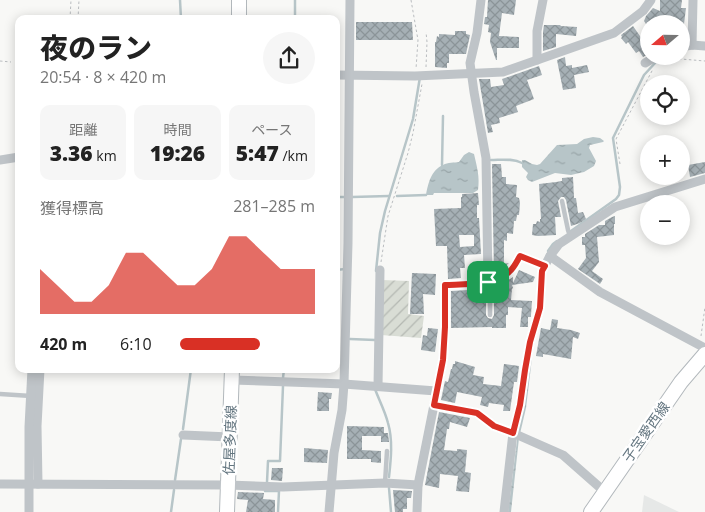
<!DOCTYPE html>
<html lang="ja">
<meta charset="utf-8">
<style>
body{margin:0;font-family:"Open Sans","Noto Sans JP",sans-serif;background:#f6f6f6;color:#222;height:100vh;display:flex;flex-direction:column;font-size:19px;white-space:nowrap}
*{box-sizing:border-box;margin:0}
p{font-size:16px;color:#767676}
.icon{flex:none;width:28px;height:28px;fill:none;stroke:currentColor;stroke-width:2;stroke-linecap:round;stroke-linejoin:round}
.map{position:relative;flex:1;overflow:hidden}
.drawer{position:absolute;left:15px;top:15px;width:325px;height:358px;display:flex;flex-direction:column;background:#fff;border-radius:10px;box-shadow:0 2px 12px #0003}
.drawer>*{flex:none}
.needle{width:32px;rotate:250deg}
.tools{position:absolute;left:640px;top:15px;display:grid;gap:10px}
.tools a{display:grid;place-items:center;width:50px;height:50px;border-radius:50%;background:#fff;box-shadow:0 2px 12px #0003;font-size:25px}
.pin{position:absolute;display:grid;place-items:center;width:42px;height:42px;color:#fff;margin:-21px;border-radius:10px;box-shadow:0 2px 8px #0006}
.round{display:grid;place-items:center;flex:none;width:52px;height:52px;border-radius:26px;background:#f6f6f6}
.headline{display:flex;align-items:center;justify-content:space-between;height:85px;padding:0 25px}
h1{font-size:28px;font-weight:800;line-height:38px}
.stats{display:grid;grid-template-columns:repeat(3,1fr);gap:8px;height:85px;padding:5px 25px}
.stats div{display:grid;align-content:center;border-radius:10px;background:#f6f6f6;text-align:center}
.stats b{font-size:21px;font-weight:800}
.stats small{font-size:14px;font-weight:400}
.stats p{font-size:14px}
.chart{height:140px;padding:10px 25px}
.chart p{display:flex;justify-content:space-between}
.chart svg{width:100%;height:90px;margin-top:5px;fill:#d93025;opacity:.7}
ul{padding:0 25px;list-style:none;font-size:16px}
li{display:grid;grid-template-columns:80px 60px 1fr;align-items:center;height:38px}
li i{height:12px;border-radius:6px;background:#d93025}
.map>svg:first-child{display:block}
</style>
<div class="map">
<svg width="705" height="512" viewBox="0 0 705 512">
<defs>
<pattern id="garden-furrows" width="10" height="10" patternUnits="userSpaceOnUse" patternTransform="scale(1.25)"><rect width="10" height="10" fill="#d9ddd5"/><path d="M-1 1l2-2M0 10L10 0M9 11l2-2" fill="none" stroke="#b4b8b2"/></pattern>
<pattern id="water-ripples" width="26" height="14" patternUnits="userSpaceOnUse" patternTransform="scale(1.25)"><rect width="26" height="14" fill="#b7c5c8"/><path d="M2 4q2-2 4 0t4 0M15 11q2-2 4 0t4 0" fill="none" stroke="#98a5a8"/></pattern>
<pattern id="building-cross-hatch" width="8" height="8" patternUnits="userSpaceOnUse" patternTransform="scale(1.25)"><rect width="8" height="8" fill="#a6b0b5"/><path d="M0 0l8 8M0 8l8-8" fill="none" stroke="#8b9498"/></pattern>
</defs>
<rect width="100%" height="100%" fill="#f8f8f6"/>
<polygon fill="#e6e8e7" points="644,495 679,512 642,512"/>
<polygon fill="url(#garden-furrows)" points="382,280 409,281 408,314 424,316 421,338 381,335"/>
<g fill="url(#water-ripples)">
<polygon points="593,137 600,138 604,141 603,142 590,145 589,148 596,161 594,166 584,172 571,175 555,173 532,182 528,180 526,177 528,173 522,167 522,160 525,160 532,164 537,165 540,164 557,145 577,144 584,139"/>
<path d="M469 152 474 154C477 167 480 177 478 190L473 193H434L433 195H426C428 184 431 170 443 165 448 162 454 163 459 162L464 155Z"/>
<polygon points="530,358 532,358 526,408 519,438 511,512 508,512 518,432"/>
</g>
<g fill="none" stroke-linecap="round" stroke-linejoin="round">
<g stroke="#b7c5c8" stroke-width="2.5">
<polyline points="180,0 181,19"/>
<polyline points="295,19 295,0"/>
<path d="M491 160C501 160 513 158 522 163"/>
<polyline points="442,165 443,116"/>
<polyline points="397,196 426,195"/>
<polyline points="336,197 346,197"/>
<polyline points="352,197 389,196"/>
<polyline points="571,231 616,199 619,195 620,187 613,138 644,75 656,62"/>
<polyline points="548,251 553,244 557,241"/>
<polyline points="336,270 345,269"/>
<polyline points="376,271 380,233 385,211 413,119 420,77"/>
<polyline points="350,339 375,340"/>
<polyline points="283,378 284,369"/>
<path d="M375 389C379 400 385 411 388 423 393 440 391 459 389 477"/>
<polyline points="183,429 191,369"/>
<polyline points="175,480 181,439"/>
<polyline points="267,482 268,461 280,461 283,386"/>
<polyline points="389,488 391,512"/>
<polyline points="265,491 279,491 278,512"/>
<polyline points="171,512 174,490"/>
</g>
</g>
<g fill="url(#building-cross-hatch)" fill-rule="evenodd">
<polygon points="488,0 516,0 514,15 502,13 499,36 519,37 519,48 497,48 497,60 496,60 490,42 491,33 488,32 489,25 484,24 485,17 487,17"/>
<polygon points="660,0 682,0 681,8 686,8 684,24 646,24 644,21 646,16 653,8 660,11"/>
<polygon points="356,22 412,22 413,40 356,40"/>
<polygon points="544,25 560,25 561,26 577,27 576,36 556,34 556,47 543,51 543,32"/>
<polygon points="633,26 649,49 649,54 643,57 639,51 636,53 628,42 626,44 621,38 622,37 621,35"/>
<polygon points="455,31 466,31 466,34 470,35 466,54 449,54 449,63 447,63 447,68 435,67 435,42 436,42 437,36 439,37 439,34 455,35"/>
<polygon points="565,57 566,66 572,65 572,68 587,65 589,72 574,75 576,88 563,90 557,60"/>
<polygon points="539,66 542,75 527,80 534,99 516,106 518,112 499,118 500,123 491,125 493,132 488,133 479,79 490,79 491,87 504,85 502,79"/>
<polygon points="705,162 705,173 690,177 688,165"/>
<polygon points="492,164 501,164 502,177 506,177 506,184 517,185 516,197 519,198 520,203 519,215 517,215 516,221 514,221 513,234 507,233 507,241 504,240 504,264 509,263 500,271 494,273"/>
<polygon points="573,177 574,198 576,198 578,213 583,212 586,219 580,223 571,226 566,200 564,197 561,197 558,201 561,217 555,217 556,235 538,236 532,235 533,224 536,224 537,221 540,222 540,219 541,219 539,184 556,182 562,181 562,178"/>
<path d="M478 193 479 205H477V218H479L481 254 464 255 465 268H460L461 278 448 279 447 246H436L434 209 461 208V197H462V194ZM459 235H474V246L460 247Z"/>
<polygon points="615,216 615,224 614,224 614,235 597,237 599,262 592,271 603,279 600,284 578,269 586,258 585,245 582,245 582,237 585,237 585,234 599,225 605,225 605,221 612,217"/>
<polygon points="519,270 535,277 533,282 512,285 513,288 512,289 511,300 532,301 531,315 531,317 528,317 528,327 520,327 522,308 508,307 508,315 506,315 506,328 492,328 492,327 451,328 451,291 486,289 486,315 488,318 492,319 494,315 494,287 505,282 513,277 513,283"/>
<polygon points="412,273 436,274 435,295 423,294 424,314 410,314"/>
<polygon points="552,319 558,320 557,328 571,330 580,333 578,339 573,337 571,359 543,354 543,357 536,356 541,328 550,330"/>
<polygon points="428,328 438,329 435,352 421,350 423,335 427,336"/>
<polygon points="455,361 475,367 473,375 484,377 483,384 501,386 504,364 519,366 517,382 514,382 510,411 503,411 504,405 489,403 488,407 480,405 482,397 457,392 455,403 441,400 445,381 448,382 451,369 452,369 453,364 455,364"/>
<polygon points="318,392 332,393 331,399 329,399 329,411 317,411"/>
<polygon points="439,412 470,418 467,427 450,422 449,429 447,429 444,450 457,451 457,449 467,450 465,472 471,473 469,492 456,491 458,476 440,474 439,488 425,485"/>
<polygon points="347,426 384,427 384,433 388,433 389,442 381,442 381,436 362,436 362,450 381,451 381,463 371,462 371,459 347,459"/>
<polygon points="304,448 328,450 327,463 304,462"/>
<polygon points="272,468 283,468 282,481 271,480"/>
<polygon points="393,490 412,491 411,498 407,498 407,509 403,509 403,512 395,512"/>
<polygon points="238,492 264,493 263,499 275,500 275,512 246,512 248,500 237,499"/>
</g>
<g fill="none" stroke-linecap="round" stroke-linejoin="round">
<g stroke="#b2b8bc" stroke-width="16">
<g id="secondary">
<polyline points="239,19 239,0"/>
<polyline points="227,512 232,369"/>
<polyline points="591,512 681,382 705,354"/>
</g>
</g>
<g stroke="#babdc0" stroke-width="1" stroke-dasharray="2.5 2.5" stroke-linecap="butt">
<polyline points="411,0 418,40 416,69"/>
<polyline points="70,19 71,0"/>
<polyline points="78,19 79,0"/>
<polyline points="0,61 11,62"/>
<polyline points="664,61 681,59 705,61"/>
<polyline points="426,67 427,42 426,32"/>
<polyline points="620,164 616,139 653,69"/>
<polyline points="381,262 388,216 408,153 413,133 422,84"/>
<polyline points="701,336 705,307"/>
</g>
<g stroke="#bfc4c8" stroke-width="4.5">
<polyline points="562,201 568,230 570,236"/>
<polyline points="490,315 490,282"/>
<polyline points="0,394 31,396"/>
<polyline points="385,483 387,451"/>
</g>
<g stroke="#bfc4c8" stroke-width="9">
<polyline points="481,0 477,33 470,63 474,92 486,158 488,282"/>
<polyline points="692,45 693,0"/>
<polyline points="681,47 692,45 705,46"/>
<polyline points="537,60 537,31 543,0"/>
<polyline points="645,63 657,56"/>
<polyline points="336,75 415,76 503,72 614,33 643,11 651,0"/>
<polyline points="0,160 19,157"/>
<polyline points="550,256 600,292 705,348"/>
<polyline points="232,380 344,384 436,391"/>
<polyline points="378,386 380,270"/>
<polyline points="434,405 477,413 494,426 513,433 563,455 605,492"/>
<polyline points="183,435 230,437"/>
<polyline points="0,484 228,485 283,487 385,483 418,485"/>
<polyline points="38,484 37,426 40,369"/>
<polyline points="29,512 29,427 32,369"/>
<polyline points="329,512 334,453 342,410 344,384 348,243 350,0"/>
<path d="M417 512 418 485 443 360 445 327V285C463 284 494 286 509 272 514 268 517 261 520 256L545 266"/>
<polyline points="504,512 513,433 520,405 525,370 530,342 540,308 542,271 550,256 559,244 615,207 705,179"/>
</g>
<use href="#secondary" stroke="#fff" stroke-width="14"/>
</g>
<g fill="none" stroke-linecap="round" stroke-linejoin="round">
<g stroke="#fff" stroke-width="10">
<path id="route" d="M520 256 545 266 542 271 540 308 530 342 525 370 520 405 513 433 494 426 477 413 434 405 443 360 445 327V285C463 284 494 286 509 272 514 268 517 261 520 256Z"/>
</g>
<use href="#route" stroke="#d93025" stroke-width="6"/>
</g>
<g text-anchor="middle" stroke-width="5" stroke-linejoin="round" paint-order="stroke">
<g font-size="14" fill="#647680" stroke="#fff">
<text transform="translate(646 432) rotate(-55)" y="5">子宝愛西線</text>
<text transform="translate(230 440) rotate(-88)" y="5">佐屋多度線</text>
</g>
</g>
</svg>
<div class="tools">
<a><svg class="needle" viewBox="-14 -14 28 28"><path d="M0-13l5 13h-10z" fill="#e53935"/><path d="M0 13l5-13h-10z" fill="#767676"/></svg></a>
<a><svg class="icon" aria-label="locate" viewBox="0 0 24 24"><circle cx="12" cy="12" r="6"/><path d="M12 2v4M12 18v4M2 12h4M18 12h4"/></svg></a>
<a>+</a>
<a>−</a>
</div>
<div class="pin" style="left:488px;top:282px;background:#1e9e55"><svg class="icon" aria-label="arrive" viewBox="0 0 24 24"><path d="M6 21V4h12l-3 4 3 4H6"/></svg></div>
<section class="drawer">
<div class="headline"><div><h1>夜のラン</h1><p>20:54 · 8 × 420 m</p></div><a class="round"><svg class="icon" aria-label="share" viewBox="0 0 24 24"><path d="M12 15V3M7 8l5-5 5 5M5 13v7h14v-7"/></svg></a></div>
<div class="stats">
<div><p>距離</p><b>3.36<small> km</small></b></div>
<div><p>時間</p><b>19:26</b></div>
<div><p>ペース</p><b>5:47<small> /km</small></b></div>
</div>
<div class="chart"><p><span>獲得標高</span>281–285 m</p>
<svg viewBox="0 0 160 44" preserveAspectRatio="none"><path d="M0 44V22L10 30L20 38L30 38L40 30L50 14L60 14L70 22L80 30L90 30L100 22L110 6L120 6L130 14L140 22L150 22L160 22V44z"/></svg>
</div>
<ul>
<li><b>420 m</b>6:10<i style="width:59%"></i></li>
</ul>
</section>
</div>
